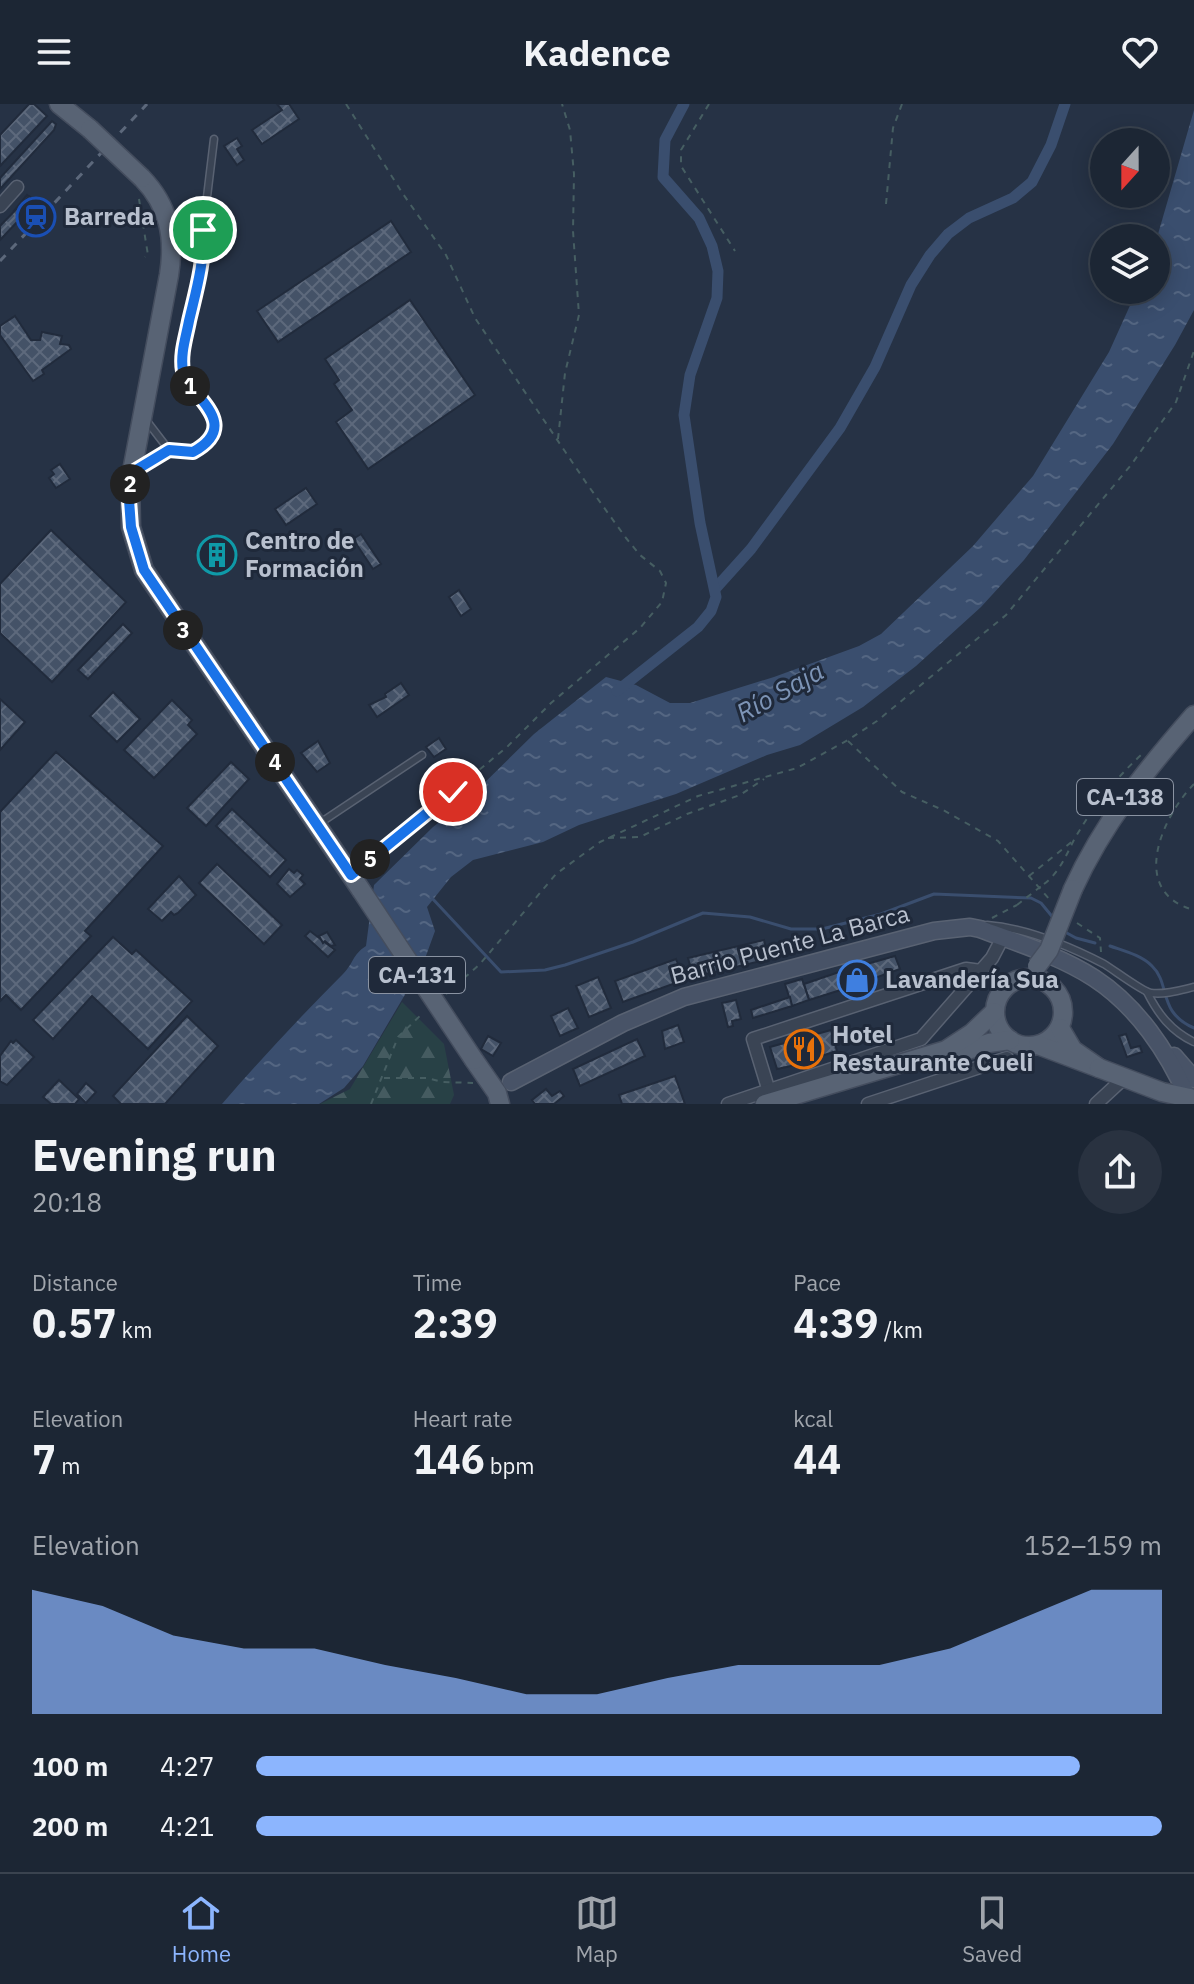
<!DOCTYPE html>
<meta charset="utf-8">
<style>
body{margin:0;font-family:"IBM Plex Sans",sans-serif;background:#293240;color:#f1f3f6;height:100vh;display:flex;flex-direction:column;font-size:30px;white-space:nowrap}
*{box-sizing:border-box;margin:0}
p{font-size:26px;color:#a0a5ac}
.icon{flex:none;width:44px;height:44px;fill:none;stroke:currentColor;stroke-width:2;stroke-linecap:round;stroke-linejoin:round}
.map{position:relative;height:1000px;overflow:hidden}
.details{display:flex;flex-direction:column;background:#1c2634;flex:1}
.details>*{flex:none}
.needle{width:52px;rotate:201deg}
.fabs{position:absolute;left:1090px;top:24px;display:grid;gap:16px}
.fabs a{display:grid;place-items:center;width:80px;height:80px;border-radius:50%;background:#1c2634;box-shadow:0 4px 20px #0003,0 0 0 2px #3a434f;font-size:40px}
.pin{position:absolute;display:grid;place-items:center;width:68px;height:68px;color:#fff;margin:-34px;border:4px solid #fff;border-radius:50%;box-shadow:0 2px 8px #0007}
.km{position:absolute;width:40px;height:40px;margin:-20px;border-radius:50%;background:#222;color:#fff;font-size:22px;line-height:40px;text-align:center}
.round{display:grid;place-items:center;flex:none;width:84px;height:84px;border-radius:42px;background:#293240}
.headline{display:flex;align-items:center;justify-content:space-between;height:136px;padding:0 32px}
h1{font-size:44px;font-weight:700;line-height:60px}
.metrics{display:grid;grid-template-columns:repeat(3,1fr);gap:12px;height:136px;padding:8px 32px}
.metrics div{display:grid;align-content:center}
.metrics b{font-size:40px;font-weight:700}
.metrics small{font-size:22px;font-weight:400}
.metrics p{font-size:22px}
.chart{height:224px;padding:16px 32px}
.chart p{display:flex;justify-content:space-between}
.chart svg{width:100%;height:144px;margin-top:8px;fill:#8cb5fe;opacity:.7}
ul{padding:0 32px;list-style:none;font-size:26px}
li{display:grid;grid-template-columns:128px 96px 1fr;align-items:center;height:60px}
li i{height:20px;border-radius:10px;background:#8cb5fe}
header{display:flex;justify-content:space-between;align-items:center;height:104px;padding:0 32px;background:#1c2634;font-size:36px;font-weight:700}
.tabs{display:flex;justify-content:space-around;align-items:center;height:112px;border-top:2px solid #3a434f;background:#1c2634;font-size:22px;color:#a0a5ac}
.tabs a{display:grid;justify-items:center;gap:4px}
.tabs .current{color:#8cb5fe}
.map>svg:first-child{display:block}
</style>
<header><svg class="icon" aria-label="menu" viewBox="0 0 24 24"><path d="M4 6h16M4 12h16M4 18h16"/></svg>Kadence<svg class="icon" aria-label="heart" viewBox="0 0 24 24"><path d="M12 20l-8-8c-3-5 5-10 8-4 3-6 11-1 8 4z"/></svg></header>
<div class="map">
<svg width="1194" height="1000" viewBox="0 0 1194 1000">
<defs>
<pattern id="forest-firs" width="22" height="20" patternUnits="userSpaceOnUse" patternTransform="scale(2)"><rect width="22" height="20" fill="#284146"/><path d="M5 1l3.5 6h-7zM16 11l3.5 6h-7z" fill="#455b60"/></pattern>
<pattern id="water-ripples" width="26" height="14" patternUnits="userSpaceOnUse" patternTransform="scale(2)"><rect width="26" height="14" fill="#3a4e6e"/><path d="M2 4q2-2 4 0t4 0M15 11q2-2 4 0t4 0" fill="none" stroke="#546682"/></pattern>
<pattern id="building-cross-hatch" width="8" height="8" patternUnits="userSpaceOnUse" patternTransform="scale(2)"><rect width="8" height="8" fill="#445267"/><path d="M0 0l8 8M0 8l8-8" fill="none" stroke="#5d697c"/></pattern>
</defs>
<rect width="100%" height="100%" fill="#263245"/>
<polygon fill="url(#forest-firs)" points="402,898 444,940 454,991 450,1000 320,1000 350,985"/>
<path fill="url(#water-ripples)" d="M1194 6V206L1175 241 1113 340 1024 456 981 503 916 562 863 603 800 641 767 651 676 690 579 721 543 738 473 756 451 773 427 803 435 827 423 860 363 962 344 984 319 1000H222C261 955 301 912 343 870 354 859 352 851 366 842L374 781 433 723 467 696 534 630 606 573 636 581 670 599H690L774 573 859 542 881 530 973 442 1033 372 1109 248 1137 186H1156V137Z"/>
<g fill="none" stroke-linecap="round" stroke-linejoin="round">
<g stroke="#3a4e6e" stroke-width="3">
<polyline points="431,793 501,868 545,866 565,861 633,838 703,809 750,813 791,825 822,825 881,810 934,790 1031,794 1041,799 1055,816"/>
<polyline points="1065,828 1076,834 1095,839"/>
<path d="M1110 842C1124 847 1141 851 1152 862 1171 880 1157 908 1194 924"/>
</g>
<g stroke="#3a4e6e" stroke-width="11">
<polyline points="715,485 751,445 840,324 875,263 911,181 930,151 948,130 969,114 1013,94 1032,78 1051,41 1065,0"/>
<polyline points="617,587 698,523 711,507 716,493 700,419 684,311 690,271 717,194 718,167 712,142 699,114 663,73 665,36 684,0"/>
</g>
</g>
<g fill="url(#building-cross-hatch)" stroke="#212b3c" stroke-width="2">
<polygon points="29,0 34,0 47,12 0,62 0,31"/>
<polygon points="277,0 289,0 299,15 262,40 252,26 282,6"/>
<polygon points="52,17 56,20 54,26 0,85 0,74"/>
<polygon points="237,34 242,42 237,45 244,56 237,61 224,42"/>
<polygon points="27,91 35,98 22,114 14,107"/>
<polygon points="29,92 36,98 0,136 0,122"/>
<polygon points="391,117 411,148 278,238 257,207"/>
<polygon points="410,196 475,291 368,365 336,318 352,306 334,280 339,276 325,255"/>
<polygon points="15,212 31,236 40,236 42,228 62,232 60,240 69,241 71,245 42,266 44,270 33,277 0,231 0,222"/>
<polygon points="60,360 70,375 56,384 49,374 54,370 51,366"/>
<polygon points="306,384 317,400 286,421 275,405"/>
<polygon points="51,426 126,498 52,578 0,529 0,480"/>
<polygon points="361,430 381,460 373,465 353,435"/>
<polygon points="224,433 238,454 212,472 196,448 211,437 213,441"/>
<polygon points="459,486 471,505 461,512 449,493"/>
<polygon points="123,520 132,529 88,575 78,566"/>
<polygon points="401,579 409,591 377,613 369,601 386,593 385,590"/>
<polygon points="113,588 140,615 117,638 90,612"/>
<polygon points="0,595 25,618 0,646"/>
<polygon points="172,596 192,616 188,621 197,630 154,674 124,646"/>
<polygon points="439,634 446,645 434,653 426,643"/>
<polygon points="318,637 330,659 317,668 301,649"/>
<polygon points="56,648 163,742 85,827 91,832 21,906 6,891 0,897 0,708"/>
<polygon points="231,658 249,675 206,722 187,704"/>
<polygon points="232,705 286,756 270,773 216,722"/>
<polygon points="217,760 282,821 264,840 199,779"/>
<polygon points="289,765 294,769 297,766 303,771 300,775 305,780 290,793 277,780"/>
<polygon points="179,772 196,791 178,809 174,811 171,808 162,817 148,805"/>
<polygon points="310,827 335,846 328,853 305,832"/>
<polygon points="327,828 335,841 331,842 325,837 323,839 319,832"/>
<polygon points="113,833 132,850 136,846 192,897 148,945 92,892 53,935 33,916"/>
<polygon points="764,836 769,855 693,873 688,854"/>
<polygon points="895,852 900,865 847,884 842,867"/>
<polygon points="676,855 684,876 623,898 615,877"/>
<polygon points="842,867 847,884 809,896 804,880"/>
<polygon points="598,873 611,904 589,913 576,882"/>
<polygon points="802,875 809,896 792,902 785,880"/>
<polygon points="790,893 792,902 753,914 751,906"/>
<polygon points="736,896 741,915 732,917 733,922 728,923 722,899"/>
<polygon points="568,904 578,924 560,932 551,912"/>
<polygon points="187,912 218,942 165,1000 121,1000 113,992"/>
<polygon points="678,921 684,938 665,945 662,927"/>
<polygon points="831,926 837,947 818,953 819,956 777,965 770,943"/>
<polygon points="1126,930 1131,944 1140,942 1142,948 1127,953 1119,932"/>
<polygon points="488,932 501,939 493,952 481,945"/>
<polygon points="637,935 645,952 580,982 573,965"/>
<polygon points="16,936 34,953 7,981 0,977 0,952 11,937 13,939"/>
<polygon points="675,972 685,1000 622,1000 619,991"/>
<polygon points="59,976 79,995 75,1000 51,1000 43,993"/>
<polygon points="86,979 96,988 86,999 77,990"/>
<polygon points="546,985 552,992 560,987 564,992 554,1000 535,1000 532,996"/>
</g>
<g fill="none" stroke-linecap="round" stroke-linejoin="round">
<g stroke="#596272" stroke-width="9">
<g id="lane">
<polyline points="146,316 169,346 186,349 198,344 213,324 210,306 186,276 182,258 203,155 203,126 214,35"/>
<polyline points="137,365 169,346"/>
<polyline points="320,719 422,651"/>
<path d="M987 821C1025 824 1069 842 1104 860 1114 866 1143 888 1151 889 1165 891 1181 886 1194 883"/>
<path d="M1147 888C1158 910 1171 927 1194 938"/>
</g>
</g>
<g stroke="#596272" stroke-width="15">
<g id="street">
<polyline points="0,102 17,83"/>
<polyline points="771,994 753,935 966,865 981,867"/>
<polyline points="728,1000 921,935 992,854 1003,833"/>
<polyline points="868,1000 1007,954"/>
<polyline points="1096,1000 1124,974"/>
</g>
</g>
<g stroke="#596272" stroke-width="19">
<g id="secondary">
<polyline points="1174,952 1194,975"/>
<path d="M511 978 623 919 684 893 934 827 970 823 980 825C1018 839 1060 852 1094 874 1137 902 1168 948 1188 994"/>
</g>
</g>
<g stroke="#444d5e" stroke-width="21">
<g id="primary">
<polyline points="59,0 90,25"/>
<path d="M142 74C169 102 175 133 169 171L130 378 131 423 144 466 361 786"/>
<path d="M1073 785C1103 719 1146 666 1194 611"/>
<circle cx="1029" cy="908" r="34"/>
<polyline points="1038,941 1099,964 1073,946 1060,924"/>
<polyline points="950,952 989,939 1010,936"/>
<polyline points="474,956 497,989 500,1000"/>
<polyline points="1099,964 1162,988 1194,995"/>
<polyline points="765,1000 946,946 972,929 994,908"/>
</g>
</g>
<g stroke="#465e62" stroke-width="2" stroke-dasharray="6 6" stroke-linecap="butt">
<polyline points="346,0 403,90 446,151 475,214 587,380 626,434 640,451 660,467 666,479 662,498 640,524 551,599 507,643 361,763"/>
<polyline points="709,0 681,46 681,62 735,147"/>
<polyline points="139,95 147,145 148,151 145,153"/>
<polyline points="886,100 893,24 902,0"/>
<polyline points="558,335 565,269 579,211 573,127 574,70 570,26 562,0"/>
<polyline points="848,637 902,688 943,706 998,737 1051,797"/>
<path d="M1194 680C1162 713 1128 788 1194 806"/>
<polyline points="608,734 640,733 687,710 740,691 764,675"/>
<polyline points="1029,772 1074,736"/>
<path d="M1044 780C1060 768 1066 751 1075 734 1093 703 1115 675 1141 651"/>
<polyline points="992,814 1017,801"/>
<polyline points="1077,819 1100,834 1101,848"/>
<polyline points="446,890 480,860 556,770 600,738 698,692 797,664 848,636 877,617 1006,511 1131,361 1176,298 1194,247"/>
<polyline points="384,974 427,974 443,978 473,979"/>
<polyline points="371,1000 398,933 423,909"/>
</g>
<use href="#lane" stroke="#3a4454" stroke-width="6"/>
<use href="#street" stroke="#3a4454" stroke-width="12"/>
<use href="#secondary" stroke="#485367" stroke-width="16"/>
<use href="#primary" stroke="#586374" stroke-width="18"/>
<polyline stroke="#5c687b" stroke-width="3" stroke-dasharray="8 8" stroke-linecap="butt" points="0,157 147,0"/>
<g stroke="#444d5e" stroke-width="21" stroke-linecap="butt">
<g id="primary-bridge">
<polyline points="90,25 142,74"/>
<polyline points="361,786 474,956"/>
<polyline points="1037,862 1049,846 1073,785"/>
</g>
</g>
<polyline stroke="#465e62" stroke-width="2" stroke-dasharray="6 6" stroke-linecap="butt" points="1017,801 1044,780"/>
<use href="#primary-bridge" stroke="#586374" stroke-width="18"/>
</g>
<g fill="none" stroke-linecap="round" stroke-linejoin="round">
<g stroke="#fff" stroke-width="16">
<path id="route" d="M203 126C205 157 196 187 189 217 186 233 180 250 183 267 187 291 245 319 193 348L169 346 131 369 129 396 131 423 144 466 351 771 453 688"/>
</g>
<use href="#route" stroke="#1a73e8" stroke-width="10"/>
</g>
<defs>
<g id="station-ring" transform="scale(2)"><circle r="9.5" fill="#1f293a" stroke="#1a4fb4" stroke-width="1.5"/><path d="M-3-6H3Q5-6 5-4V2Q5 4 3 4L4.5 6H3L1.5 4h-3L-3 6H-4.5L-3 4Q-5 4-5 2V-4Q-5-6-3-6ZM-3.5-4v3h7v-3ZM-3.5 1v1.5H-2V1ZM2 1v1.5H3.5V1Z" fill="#1a4fb4"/></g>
<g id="building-ring" transform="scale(2)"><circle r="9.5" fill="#1f293a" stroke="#0f9aa8" stroke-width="1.5"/><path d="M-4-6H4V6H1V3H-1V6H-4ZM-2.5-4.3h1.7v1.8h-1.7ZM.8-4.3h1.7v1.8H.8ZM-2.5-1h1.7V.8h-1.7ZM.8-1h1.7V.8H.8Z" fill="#0f9aa8"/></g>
<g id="shop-ring" transform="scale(2)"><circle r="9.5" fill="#1f293a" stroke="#3f7fe0" stroke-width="1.5"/><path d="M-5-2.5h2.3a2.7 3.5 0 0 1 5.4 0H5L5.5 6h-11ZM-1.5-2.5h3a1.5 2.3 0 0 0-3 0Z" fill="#3f7fe0"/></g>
<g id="restaurant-ring" transform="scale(2)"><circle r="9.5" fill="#1f293a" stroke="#e8710a" stroke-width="1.5"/><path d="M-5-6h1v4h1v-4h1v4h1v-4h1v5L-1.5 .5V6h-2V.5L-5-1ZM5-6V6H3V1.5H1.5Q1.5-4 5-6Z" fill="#e8710a"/></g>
</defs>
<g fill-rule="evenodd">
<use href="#station-ring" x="36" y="113"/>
<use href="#building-ring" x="217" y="451"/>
<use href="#shop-ring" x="857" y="876"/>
<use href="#restaurant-ring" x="804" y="945"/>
</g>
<g text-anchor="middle" stroke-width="6" stroke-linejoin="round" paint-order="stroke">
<g fill="#1f293a" stroke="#8a93a2" stroke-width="2">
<rect x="1077" y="675" width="96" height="36" rx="6"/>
<rect x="369" y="853" width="96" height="36" rx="6"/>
</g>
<g font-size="22" font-weight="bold" fill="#b8c0ce">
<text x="1125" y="701">CA-138</text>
<text x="417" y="879">CA-131</text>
</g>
<g font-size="24" font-weight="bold" fill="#b8c0ce" stroke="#1f293a" text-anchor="start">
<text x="64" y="121">Barreda</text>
<text x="245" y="445">Centro de<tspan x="245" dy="28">Formación</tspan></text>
<text x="885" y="884">Lavandería Sua</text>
<text x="832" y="939">Hotel<tspan x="832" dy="28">Restaurante Cueli</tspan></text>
</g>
<g font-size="24" fill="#b8c0ce" stroke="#1f293a">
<text transform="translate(790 841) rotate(-15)" y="8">Barrio Puente La Barca</text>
</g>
<g font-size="26" font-style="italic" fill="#7d94b6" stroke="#1f293a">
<text transform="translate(780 588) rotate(-29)" y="9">Río Saja</text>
</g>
</g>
</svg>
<div class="fabs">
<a><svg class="needle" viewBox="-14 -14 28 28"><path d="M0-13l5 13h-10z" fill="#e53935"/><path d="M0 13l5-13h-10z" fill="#a0a5ac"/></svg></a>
<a><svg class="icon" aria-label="layers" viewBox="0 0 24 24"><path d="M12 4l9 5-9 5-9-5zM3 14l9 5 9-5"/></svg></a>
</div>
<div class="pin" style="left:203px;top:126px;background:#1e9e55"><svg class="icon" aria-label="arrive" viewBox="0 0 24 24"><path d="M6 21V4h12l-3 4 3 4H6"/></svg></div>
<div class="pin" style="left:453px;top:688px;background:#d93025"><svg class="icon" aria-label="check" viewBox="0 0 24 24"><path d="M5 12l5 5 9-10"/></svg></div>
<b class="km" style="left:190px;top:282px">1</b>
<b class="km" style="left:130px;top:380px">2</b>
<b class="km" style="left:183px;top:526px">3</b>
<b class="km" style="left:275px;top:658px">4</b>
<b class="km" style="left:370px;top:755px">5</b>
</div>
<section class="details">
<div class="headline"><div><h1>Evening run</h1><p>20:18</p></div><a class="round"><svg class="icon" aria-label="share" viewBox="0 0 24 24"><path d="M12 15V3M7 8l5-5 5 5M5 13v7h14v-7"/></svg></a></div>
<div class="metrics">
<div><p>Distance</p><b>0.57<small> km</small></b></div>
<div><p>Time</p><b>2:39</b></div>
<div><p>Pace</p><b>4:39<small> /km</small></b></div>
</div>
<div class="metrics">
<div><p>Elevation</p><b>7<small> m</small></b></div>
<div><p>Heart rate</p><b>146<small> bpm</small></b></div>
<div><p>kcal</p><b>44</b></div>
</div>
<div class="chart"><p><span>Elevation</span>152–159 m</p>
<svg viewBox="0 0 160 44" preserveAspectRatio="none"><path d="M0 44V6L10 11L20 20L30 24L40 24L50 29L60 33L70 38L80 38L90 33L100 29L110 29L120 29L130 24L140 15L150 6L160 6V44z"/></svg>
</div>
<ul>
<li><b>100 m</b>4:27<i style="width:91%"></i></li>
<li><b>200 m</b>4:21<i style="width:100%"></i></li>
</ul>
</section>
<nav class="tabs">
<a class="current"><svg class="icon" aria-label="home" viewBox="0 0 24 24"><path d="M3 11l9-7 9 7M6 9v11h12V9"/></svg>Home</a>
<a><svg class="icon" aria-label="map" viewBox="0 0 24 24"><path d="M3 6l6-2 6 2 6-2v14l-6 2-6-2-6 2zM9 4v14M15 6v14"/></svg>Map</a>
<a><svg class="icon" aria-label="saved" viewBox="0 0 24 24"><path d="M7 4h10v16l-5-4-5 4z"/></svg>Saved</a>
</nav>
